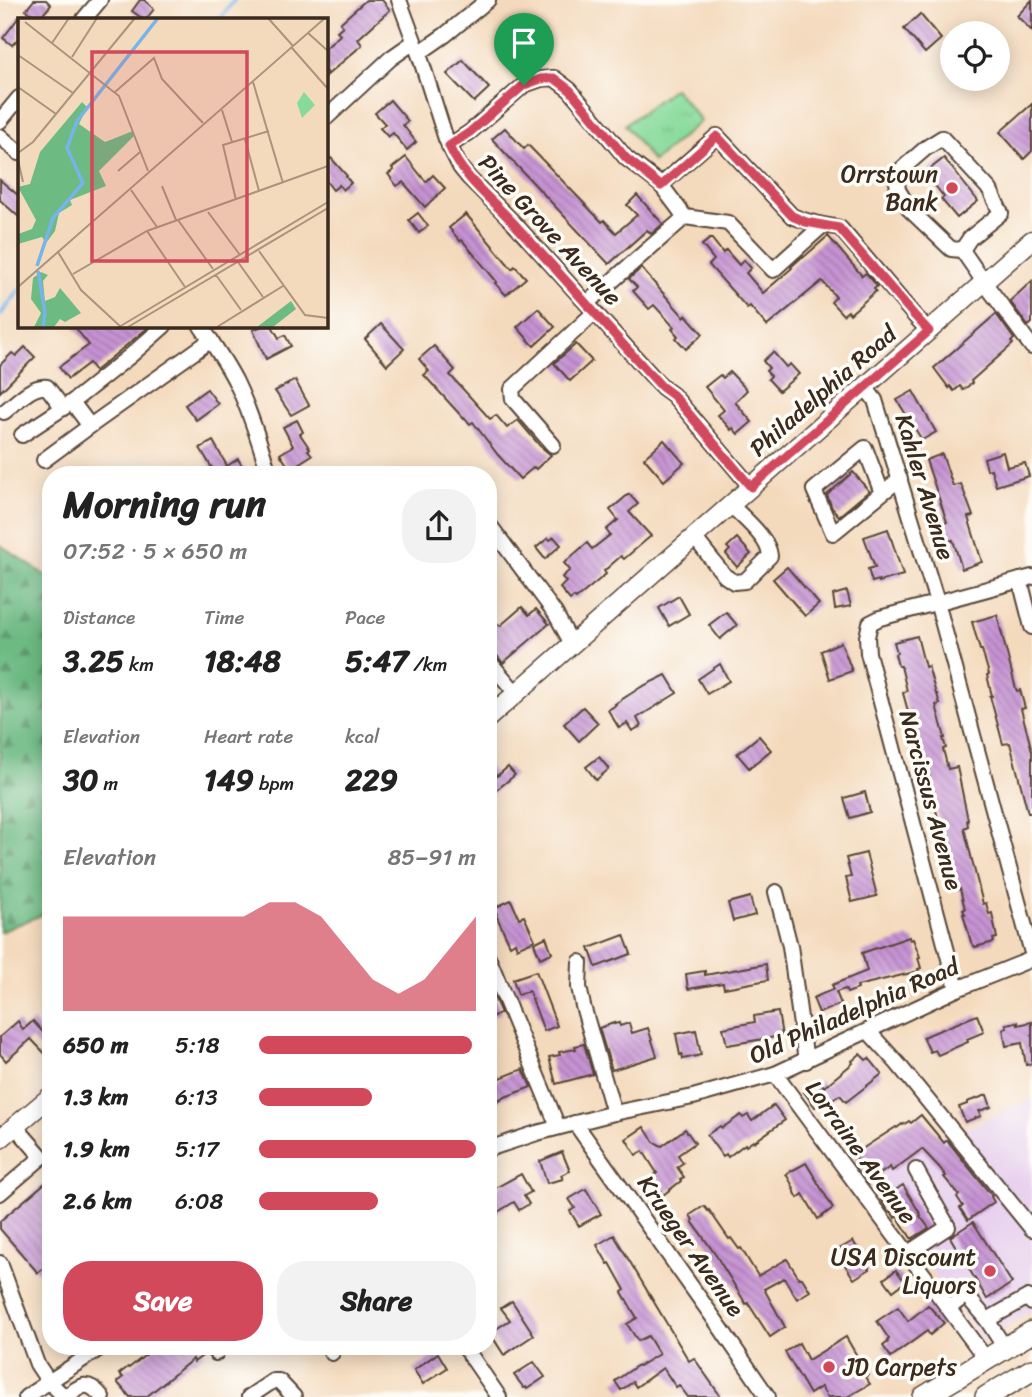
<!DOCTYPE html>
<meta charset="utf-8">
<style>
body{margin:0;font-family:Sriracha,sans-serif;background:#f2f2f2;color:#222;height:100vh;display:flex;flex-direction:column;font-size:26px;white-space:nowrap}
*{box-sizing:border-box;margin:0}
p{font-size:23px;color:#767676}
.icon{flex:none;width:38px;height:38px;fill:none;stroke:currentColor;stroke-width:2;stroke-linecap:round;stroke-linejoin:round}
.map{position:relative;flex:1;overflow:hidden}
.drawer{position:absolute;left:42px;top:466px;width:455px;height:889px;display:flex;flex-direction:column;background:#fff;border-radius:28px;box-shadow:0 4px 18px #0003}
.drawer>*{flex:none}
.buttons{position:absolute;left:940px;top:21px;display:grid;gap:14px}
.buttons a{display:grid;place-items:center;width:70px;height:70px;border-radius:50%;background:#fff;box-shadow:0 4px 18px #0003;font-size:35px}
.pin{position:absolute;display:grid;place-items:center;width:60px;height:60px;color:#fff;margin:-72px -30px;border-radius:50% 50% 50% 0;rotate:-45deg;box-shadow:0 0 7px #0007}
.pin .icon{rotate:45deg}
.round{display:grid;place-items:center;flex:none;width:74px;height:74px;border-radius:28px;background:#f2f2f2}
.summary{display:flex;align-items:center;justify-content:space-between;height:119px;padding:0 21px}
h1{font-size:38px;font-weight:700;line-height:52px}
.figures{display:grid;grid-template-columns:repeat(3,1fr);gap:10px;height:119px;padding:7px 21px}
.figures div{display:grid;align-content:center}
.figures b{font-size:30px;font-weight:700}
.figures small{font-size:19px;font-weight:400}
.figures p{font-size:19px}
.chart{height:196px;padding:14px 21px}
.chart p{display:flex;justify-content:space-between}
.chart svg{width:100%;height:126px;margin-top:7px;fill:#d1495b;opacity:.7}
.primary-button{display:flex;gap:14px;margin-top:auto;padding:14px 21px}
.primary-button a{flex:1;height:80px;border-radius:28px;background:#d1495b;color:#fff;font-size:28px;font-weight:700;line-height:80px;text-align:center}
.primary-button a+a{background:#f2f2f2;color:#222}
ul{padding:0 21px;list-style:none;font-size:23px}
li{display:grid;grid-template-columns:112px 84px 1fr;align-items:center;height:52px}
li i{height:18px;border-radius:9px;background:#d1495b}
.map>svg:first-child{display:block}
</style>
<div class="map">
<svg width="1032" height="1397" viewBox="0 0 1032 1397">
<defs>
<pattern id="forest-firs" width="22" height="20" patternUnits="userSpaceOnUse" patternTransform="scale(1.75)"><rect width="22" height="20" fill="#6dba83"/><path d="M5 1l3.5 6h-7zM16 11l3.5 6h-7z" fill="#5b976b"/></pattern>
<pattern id="park-tufts" width="24" height="20" patternUnits="userSpaceOnUse" patternTransform="scale(1.75)"><rect width="24" height="20" fill="#87da9b"/><path d="M3 7l-1-3M5 7V3M7 7l1-3M15 17l-1-3M17 17v-4M19 17l1-3" fill="none" stroke="#75bb85"/></pattern>
<pattern id="building-back-hatch" width="6" height="6" patternUnits="userSpaceOnUse" patternTransform="scale(1.75)"><rect width="6" height="6" fill="#c693d3"/><path d="M-1 5l2 2M0 0l6 6M5-1l2 2" fill="none" stroke="#a278ab"/></pattern>
</defs>
<rect width="100%" height="100%" fill="#fdfcf7"/>
<filter id="ink" filterUnits="userSpaceOnUse"><feTurbulence type="fractalNoise" baseFrequency=".0143" numOctaves="2"/><feDisplacementMap in="SourceGraphic" scale="14" xChannelSelector="R" yChannelSelector="G"/><feConvolveMatrix kernelMatrix="1 2 1 2 8 2 1 2 1" color-interpolation-filters="sRGB"/></filter>
<filter id="wash" filterUnits="userSpaceOnUse"><feTurbulence type="fractalNoise" baseFrequency=".00686" numOctaves="4" result="noise"/><feDisplacementMap in="SourceGraphic" scale="28" xChannelSelector="R" yChannelSelector="G"/><feGaussianBlur stdDeviation="1.57" result="paint"/><feColorMatrix in="noise" values="0 0 0 0 0 0 0 0 0 0 0 0 0 0 0 0 0 1.4 0 .05"/><feComposite in="paint" operator="in"/></filter>
<g filter="url(#wash)">
<rect width="100%" height="100%" fill="#f4dabd"/>
<polygon fill="#e8d2ee" points="1032,1098 1032,1310 983,1341 858,1173 902,1145 966,1129"/>
<polygon fill="url(#forest-firs)" stroke="#547250" stroke-width="2" points="0,545 51,579 51,787 45,795 51,808 51,911 0,932"/>
<polygon fill="url(#park-tufts)" stroke="#61825c" stroke-width="2" points="674,88 701,121 653,162 625,125"/>
<g fill="none" stroke-linecap="round" stroke-linejoin="round">
<g stroke="#76b4e9" stroke-width="4.5">
<polyline points="220,19 234,0"/>
<polyline points="0,315 19,291"/>
</g>
</g>
<g id="blocks">
<g fill="url(#building-back-hatch)">
<polygon points="34,0 46,0 51,5 39,19 26,10"/>
<polygon points="140,0 144,0 154,9 146,19 143,19 132,11"/>
<polygon points="366,0 382,0 390,10 358,39 362,45 326,76 326,48 340,35 337,31 343,26 340,23"/>
<polygon points="1032,0 1032,31 1017,16"/>
<polygon points="920,14 941,39 925,53 904,29"/>
<polygon points="19,17 19,38 12,45 3,38"/>
<polygon points="463,60 489,88 474,102 447,74"/>
<polygon points="390,100 408,121 403,125 416,142 407,150 393,133 388,137 380,128 385,124 375,113"/>
<polygon points="1032,104 1032,151 1024,159 1000,132"/>
<polygon points="505,128 524,149 528,145 602,222 604,220 616,233 637,215 627,205 637,195 663,224 651,234 647,230 609,264 492,139"/>
<polygon points="406,157 426,182 433,175 445,188 425,207 403,182 397,186 388,174 394,170 392,168"/>
<polygon points="331,158 347,176 346,177 351,183 343,190 339,185 333,190 326,181 326,163"/>
<polygon points="944,158 978,201 957,218 941,199 944,197 925,173"/>
<polygon points="0,180 19,196 19,217 0,200"/>
<polygon points="418,213 428,226 419,233 409,220"/>
<polygon points="466,214 512,269 515,266 526,278 506,295 495,283 497,282 462,240 460,241 449,228"/>
<polygon points="828,236 862,276 866,273 877,286 874,289 876,291 850,314 848,311 843,315 831,302 836,297 822,281 767,326 750,306 747,308 709,265 714,260 702,245 711,238 723,253 726,250 739,265 744,260 751,268 746,273 763,293 792,268 791,267 803,256 804,257"/>
<polygon points="641,268 684,317 686,315 703,334 686,349 676,338 678,336 672,329 674,327 654,305 649,309 633,291 637,287 629,279"/>
<polygon points="1032,281 1032,323 1028,326 1010,301"/>
<polygon points="538,308 555,327 534,346 517,327"/>
<polygon points="996,314 1014,339 1011,342 1013,344 971,381 972,383 963,390 960,386 954,391 950,386 949,388 934,368"/>
<polygon points="381,324 404,349 387,365 365,339"/>
<polygon points="74,326 150,326 95,371 89,363 68,379 59,367 89,345"/>
<polygon points="262,326 272,326 279,338 285,335 291,346 266,359 253,330"/>
<polygon points="576,344 592,361 570,381 554,363"/>
<polygon points="434,346 455,370 450,375 490,419 496,415 507,428 518,420 540,446 551,455 536,469 534,467 520,479 498,455 473,422 470,424 465,418 464,419 424,375 429,371 419,359"/>
<polygon points="25,347 35,357 0,392 0,365 12,353 16,356"/>
<polygon points="773,352 786,367 790,364 799,374 779,391 768,379 771,376 766,371 769,368 763,361"/>
<polygon points="730,372 747,390 735,402 752,422 738,434 733,428 731,430 718,415 724,410 705,387 720,375 723,378"/>
<polygon points="295,380 309,405 291,415 275,391"/>
<polygon points="207,389 218,404 196,420 185,405"/>
<polygon points="913,391 936,432 922,440 897,400"/>
<polygon points="297,420 303,432 300,434 310,449 308,450 312,455 290,469 280,454 293,446 283,427"/>
<polygon points="664,440 684,463 664,481 644,458"/>
<polygon points="213,441 227,466 238,459 247,474 212,474 215,473 200,448"/>
<polygon points="1003,452 1007,467 1025,463 1029,476 996,486 991,469 987,470 984,458"/>
<polygon points="942,454 953,486 961,484 973,516 968,517 982,562 962,569 953,540 948,541 942,524 947,522 926,460"/>
<polygon points="853,472 869,491 839,516 832,508 827,495"/>
<polygon points="629,494 638,504 629,512 651,536 624,559 621,556 604,571 606,574 576,599 574,597 570,600 560,588 566,582 562,577 570,570 564,563 587,543 592,549 610,535 606,530 618,520 610,510"/>
<polygon points="888,529 903,575 879,582 879,580 872,582 868,569 875,567 864,537"/>
<polygon points="554,537 561,545 545,559 536,548 548,538 550,540"/>
<polygon points="737,538 751,554 737,567 726,554 730,550 727,547"/>
<polygon points="787,567 819,604 805,616 773,579"/>
<polygon points="847,591 851,606 835,609 833,595"/>
<polygon points="679,596 689,614 669,626 659,608"/>
<polygon points="522,607 529,615 536,609 549,624 503,663 495,653 488,651 488,630 497,623 500,626"/>
<polygon points="726,612 737,625 720,639 709,625"/>
<polygon points="997,615 1016,689 1017,691 1020,690 1025,708 1021,709 1032,751 1032,813 1028,813 1010,743 1003,744 990,696 992,696 987,675 989,674 982,650 980,650 972,622"/>
<polygon points="917,636 925,667 928,666 936,694 937,694 940,704 936,705 945,738 943,738 946,748 943,749 948,769 957,767 968,820 967,820 968,826 964,828 983,904 986,903 989,914 992,913 997,938 993,939 994,942 975,947 971,942 963,914 965,914 963,910 965,909 960,889 954,890 952,880 954,879 939,830 941,829 934,803 937,803 923,754 921,754 917,744 903,693 907,691 901,666 898,666 895,654 897,653 894,642"/>
<polygon points="841,642 852,671 830,679 821,651"/>
<polygon points="720,664 729,681 707,694 698,679"/>
<polygon points="666,675 677,693 637,718 641,726 632,731 627,723 619,728 608,710 616,705 615,704 641,687"/>
<polygon points="583,707 598,723 579,741 564,724"/>
<polygon points="759,736 771,750 749,768 737,754"/>
<polygon points="599,757 609,769 596,780 586,767"/>
<polygon points="488,765 497,776 508,767 515,775 488,797"/>
<polygon points="865,792 870,812 850,818 844,798"/>
<polygon points="866,853 877,896 852,902 846,878 851,877 846,858"/>
<polygon points="750,897 755,915 733,921 728,903"/>
<polygon points="511,900 519,918 524,916 535,940 517,948 515,942 510,945 496,915 497,914 494,908"/>
<polygon points="624,935 631,954 596,967 589,948"/>
<polygon points="546,937 552,953 540,958 534,943"/>
<polygon points="909,937 910,940 913,939 920,957 918,958 921,968 918,969 919,971 857,986 858,989 847,993 845,989 836,992 841,1004 819,1013 813,998 834,989 832,985 867,971 862,953"/>
<polygon points="766,964 768,980 724,988 723,983 688,989 686,974 705,971 705,975"/>
<polygon points="536,971 557,1026 544,1031 529,991 518,995 513,979"/>
<polygon points="488,983 501,1013 488,1018"/>
<polygon points="778,1012 782,1036 727,1045 723,1028 755,1022 754,1016"/>
<polygon points="977,1015 984,1032 967,1039 968,1042 938,1055 935,1050 930,1052 923,1037"/>
<polygon points="18,1021 23,1030 33,1021 51,1041 51,1060 31,1039 6,1061 0,1054 0,1037"/>
<polygon points="1018,1022 1018,1025 1032,1022 1032,1064 1026,1065 1022,1043 1006,1046 1003,1029 1007,1028 1006,1024"/>
<polygon points="614,1023 614,1024 619,1023 620,1026 629,1023 632,1033 648,1028 657,1056 612,1070 599,1028"/>
<polygon points="696,1030 701,1055 683,1059 682,1054 680,1055 676,1034"/>
<polygon points="584,1044 593,1074 556,1084 549,1057 560,1055 559,1052 576,1049 575,1046"/>
<polygon points="860,1054 866,1060 869,1058 882,1074 846,1102 840,1095 816,1107 815,1107 804,1092 820,1081 824,1087 853,1063 852,1061"/>
<polygon points="523,1069 531,1087 500,1099 501,1100 488,1106 488,1083"/>
<polygon points="987,1095 991,1107 979,1111 981,1116 965,1122 959,1107 967,1104 967,1102"/>
<polygon points="774,1105 785,1120 754,1142 753,1141 746,1146 745,1144 728,1157 726,1154 723,1157 707,1135 720,1126 722,1128 741,1115 743,1118 748,1115 752,1121"/>
<polygon points="921,1115 944,1143 947,1140 992,1196 991,1197 994,1202 968,1220 960,1208 963,1206 957,1197 959,1195 944,1177 946,1176 939,1167 922,1149 892,1171 890,1167 870,1181 855,1159 861,1154 859,1152 865,1147 896,1127 897,1128 902,1124 903,1125 909,1121 911,1123"/>
<polygon points="644,1127 654,1142 662,1146 685,1129 695,1143 678,1155 683,1163 677,1167 684,1177 680,1179 681,1181 663,1195 651,1178 657,1173 643,1151 636,1155 626,1139"/>
<polygon points="562,1152 570,1171 561,1175 563,1179 547,1183 540,1161"/>
<polygon points="806,1163 833,1208 818,1219 803,1194 798,1198 793,1189 794,1188 786,1174"/>
<polygon points="521,1174 531,1192 524,1196 529,1204 519,1210 514,1202 488,1218 488,1192"/>
<polygon points="51,1178 51,1262 38,1273 0,1229 0,1221"/>
<polygon points="903,1185 921,1215 920,1216 929,1228 913,1238 911,1238 897,1216 895,1218 891,1211 889,1212 881,1200"/>
<polygon points="586,1189 601,1214 579,1226 570,1211 575,1208 569,1199"/>
<polygon points="704,1206 708,1211 709,1210 729,1239 731,1238 739,1249 741,1248 758,1276 787,1259 799,1278 802,1278 810,1291 797,1299 784,1278 764,1289 785,1327 770,1337 748,1303 746,1304 717,1257 692,1221 693,1220 690,1215"/>
<polygon points="973,1222 1012,1283 987,1299 950,1237"/>
<polygon points="614,1235 689,1361 694,1358 721,1397 688,1397 679,1385 676,1387 663,1368 636,1387 633,1382 621,1390 615,1381 638,1365 639,1366 659,1354 648,1336 638,1341 627,1324 637,1318 622,1292 625,1290 610,1263 608,1264 597,1245"/>
<polygon points="853,1241 870,1269 854,1279 836,1251"/>
<polygon points="896,1270 905,1282 893,1291 884,1279"/>
<polygon points="512,1301 534,1335 504,1355 490,1333 510,1320 501,1308"/>
<polygon points="928,1305 944,1323 930,1335 927,1331 891,1357 883,1346 888,1342 887,1341 889,1339 877,1321 898,1307 908,1321"/>
<polygon points="846,1337 868,1375 865,1377 870,1384 847,1397 827,1397 821,1387 810,1394 785,1352 799,1343 808,1360"/>
<polygon points="157,1346 202,1346 205,1354 194,1362 193,1359 146,1397 130,1397 117,1382 123,1377 119,1374 128,1367 129,1368"/>
<polygon points="438,1353 447,1368 423,1384 414,1370"/>
<polygon points="534,1362 545,1377 527,1389 526,1387 524,1388 514,1375"/>
</g>
</g>
</g>
<g filter="url(#ink)">
<use href="#blocks" fill-opacity="0" stroke="#574436" stroke-width="2"/>
<g fill="none" stroke-linecap="round" stroke-linejoin="round">
<g stroke="#574436" stroke-width="18">
<g id="minor">
<polyline points="399,0 420,57 446,139 460,167 469,178 514,223 662,387 673,395 751,487"/>
<polyline points="84,19 100,0"/>
<polyline points="419,53 445,35 488,0"/>
<polyline points="326,118 391,58 414,42"/>
<polyline points="0,121 19,98"/>
<polyline points="0,136 19,153"/>
<polygon points="942,138 990,190 1001,213 970,238 962,250 951,249 910,210 898,190 896,174 926,148"/>
<polyline points="449,146 470,132 524,85 541,79 554,78 570,90 626,158 661,185"/>
<path d="M823 225 773 270 728 223 685 217 661 185 717 136 792 216C808 223 823 225 840 228L914 315 929 331"/>
<polyline points="962,250 984,282 1032,347"/>
<polyline points="587,303 685,217"/>
<path d="M201 326C213 344 226 362 236 382 250 411 260 443 269 474"/>
<polyline points="865,387 875,400 937,602 1032,953"/>
<polyline points="72,402 90,426 211,340"/>
<path d="M4 412C16 403 31 385 47 387L63 408"/>
<polyline points="22,435 72,402 130,356 164,326"/>
<polyline points="553,445 513,399 512,389 595,312"/>
<polyline points="44,460 90,426"/>
<polyline points="882,493 833,533 814,490 865,448 882,493 900,479"/>
<polyline points="488,523 555,613 572,644"/>
<path d="M694 537 725 576 734 582 745 581 770 556C769 538 743 518 731 505"/>
<polyline points="1020,580 1032,627"/>
<polyline points="488,660 516,693"/>
<polyline points="776,892 790,946 806,1061"/>
<polyline points="488,957 558,1127"/>
<polyline points="580,962 579,987 583,1006 614,1113"/>
<polyline points="957,989 868,653 867,637 870,623 880,618 1032,577"/>
<polyline points="868,1031 898,1064 1032,1229"/>
<polyline points="775,1074 986,1359"/>
<polyline points="575,1123 720,1327 768,1397"/>
<polyline points="488,1149 537,1133 614,1113 693,1097 775,1074 957,989 1032,959"/>
<polyline points="0,1193 42,1157 15,1126"/>
<polyline points="908,1253 948,1227 916,1170"/>
<polyline points="0,1263 37,1364 49,1382 65,1397"/>
<polyline points="949,1308 966,1295 987,1320"/>
<polyline points="211,1346 216,1353"/>
<polyline points="328,1346 332,1353"/>
<polyline points="464,1346 499,1397"/>
<polyline points="1005,1348 987,1320 1028,1297 1032,1303"/>
<polyline points="26,1397 103,1346"/>
<path d="M66 1397C81 1385 88 1379 102 1397"/>
<polyline points="249,1397 273,1381 279,1381 294,1397"/>
</g>
</g>
<g stroke="#574436" stroke-width="21">
<g id="major">
<polyline points="488,718 1032,240"/>
<polyline points="0,1139 51,1096"/>
</g>
</g>
<g stroke="#574436" stroke-width="24">
<g id="highway">
<polyline points="924,1397 1032,1332"/>
<polyline points="986,1397 1032,1370"/>
</g>
</g>
<use href="#minor" stroke="#fff" stroke-width="14"/>
<use href="#major" stroke="#fff" stroke-width="18"/>
<use href="#highway" stroke="#fff" stroke-width="21"/>
</g>
</g>
<g fill="none" stroke-linecap="round" stroke-linejoin="round" filter="url(#ink)">
<g stroke="#fff" stroke-width="14">
<path id="route" d="M554 78 570 90 626 158 661 186 717 136 792 216 806 222 839 228 914 315 929 331 751 487 673 395 662 387C613 334 566 280 518 228 494 201 464 180 449 146L470 132 524 85 541 79Z"/>
</g>
<use href="#route" stroke="#d1495b" stroke-width="9"/>
</g>
<g fill="#d1495b" stroke="#fdfcf7" stroke-width="2.5">
<circle cx="952" cy="188" r="7"/>
<circle cx="990" cy="1271" r="7"/>
<circle cx="829" cy="1367" r="7"/>
</g>
<g text-anchor="middle" stroke-width="7" stroke-linejoin="round" paint-order="stroke">
<g font-size="24" fill="#3b2a1e" stroke="#fdfcf7" text-anchor="end">
<text x="938" y="182">Orrstown<tspan x="938" dy="28">Bank</tspan></text>
<text x="976" y="1265">USA Discount<tspan x="976" dy="28">Liquors</tspan></text>
<text x="843" y="1375" text-anchor="start">JD Carpets</text>
</g>
<g font-size="24" fill="#3b2a1e" stroke="#fdfcf7">
<text transform="translate(550 230) rotate(47)" y="8">Pine Grove Avenue</text>
<text transform="translate(823 391) rotate(-41)" y="8">Philadelphia Road</text>
<text transform="translate(925 487) rotate(73)" y="8">Kahler Avenue</text>
<text transform="translate(931 800) rotate(75)" y="8">Narcissus Avenue</text>
<text transform="translate(854 1011) rotate(-24)" y="8">Old Philadelphia Road</text>
<text transform="translate(861 1152) rotate(54)" y="8">Lorraine Avenue</text>
<text transform="translate(691 1246) rotate(55)" y="8">Krueger Avenue</text>
</g>
</g>
<g transform="translate(18 18)">
<rect width="310" height="310" fill="#f4dabd"/>
<path d="M64 84 69 89 61 106 87 124 115 113 116 118 81 153 88 168 52 182 54 187 41 195 37 213 28 225 24 219 0 226V216L14 211 18 202 0 169 12 166 22 134ZM23 254 30 257 25 263 27 283 37 279 42 270 63 295 47 304 42 301 36 309H16L23 295 13 281 15 260ZM273 283 278 291 255 309H239Z" fill="#6dba83"/>
<path d="M286 74 297 87 284 100 279 85Z" fill="#87da9b"/>
<path fill="none" stroke="#76b4e9" stroke-width="3.5" d="M19 248 35 200 65 165 49 130 59 103 140 0M20 253 27 294 25 309"/>
<path fill="none" stroke="#aa947d" stroke-width="2" d="M250 0 275 28M7 4 101 78 130 153M290 15 310 33M34 25 51 0M274 30 310 71M0 37 55 75M54 39 79 0M235 64 265 165M0 69 38 96M97 74 136 40 144 61 185 105M204 92 214 124M227 121 241 173M0 135 15 124 117 0M0 142 5 164M100 153 122 134M144 168 158 202M113 172 139 209M218 182 205 127 251 113M190 194 222 237M160 202 195 251M129 213 167 269M241 233 287 297 310 300M40 234 63 272 103 309M220 244 245 279M55 256 129 213 310 148M198 257 223 292M0 269 307 0M101 309 310 184M110 309 310 190M199 309 265 268"/>
<path fill="#d1495b" fill-opacity="0.15" stroke="#d1495b" stroke-width="3.5" d="M74 34H229V243H74Z"/>
<rect width="310" height="310" fill="none" stroke="#3b2a1e" stroke-width="3.5"/>
</g>
</svg>
<div class="buttons">
<a><svg class="icon" aria-label="locate" viewBox="0 0 24 24"><circle cx="12" cy="12" r="6"/><path d="M12 2v4M12 18v4M2 12h4M18 12h4"/></svg></a>
</div>
<div class="pin" style="left:524px;top:85px;background:#1e9e55"><svg class="icon" aria-label="arrive" viewBox="0 0 24 24"><path d="M6 21V4h12l-3 4 3 4H6"/></svg></div>
<section class="drawer">
<div class="summary"><div><h1>Morning run</h1><p>07:52 · 5 × 650 m</p></div><a class="round"><svg class="icon" aria-label="share" viewBox="0 0 24 24"><path d="M12 15V3M7 8l5-5 5 5M5 13v7h14v-7"/></svg></a></div>
<div class="figures">
<div><p>Distance</p><b>3.25<small> km</small></b></div>
<div><p>Time</p><b>18:48</b></div>
<div><p>Pace</p><b>5:47<small> /km</small></b></div>
</div>
<div class="figures">
<div><p>Elevation</p><b>30<small> m</small></b></div>
<div><p>Heart rate</p><b>149<small> bpm</small></b></div>
<div><p>kcal</p><b>229</b></div>
</div>
<div class="chart"><p><span>Elevation</span>85–91 m</p>
<svg viewBox="0 0 160 44" preserveAspectRatio="none"><path d="M0 44V11L10 11L20 11L30 11L40 11L50 11L60 11L70 11L80 6L90 6L100 11L110 22L120 33L130 38L140 33L150 22L160 11V44z"/></svg>
</div>
<ul>
<li><b>650 m</b>5:18<i style="width:98%"></i></li>
<li><b>1.3 km</b>6:13<i style="width:52%"></i></li>
<li><b>1.9 km</b>5:17<i style="width:100%"></i></li>
<li><b>2.6 km</b>6:08<i style="width:55%"></i></li>
</ul>
<div class="primary-button"><a>Save</a><a>Share</a></div>
</section>
</div>
